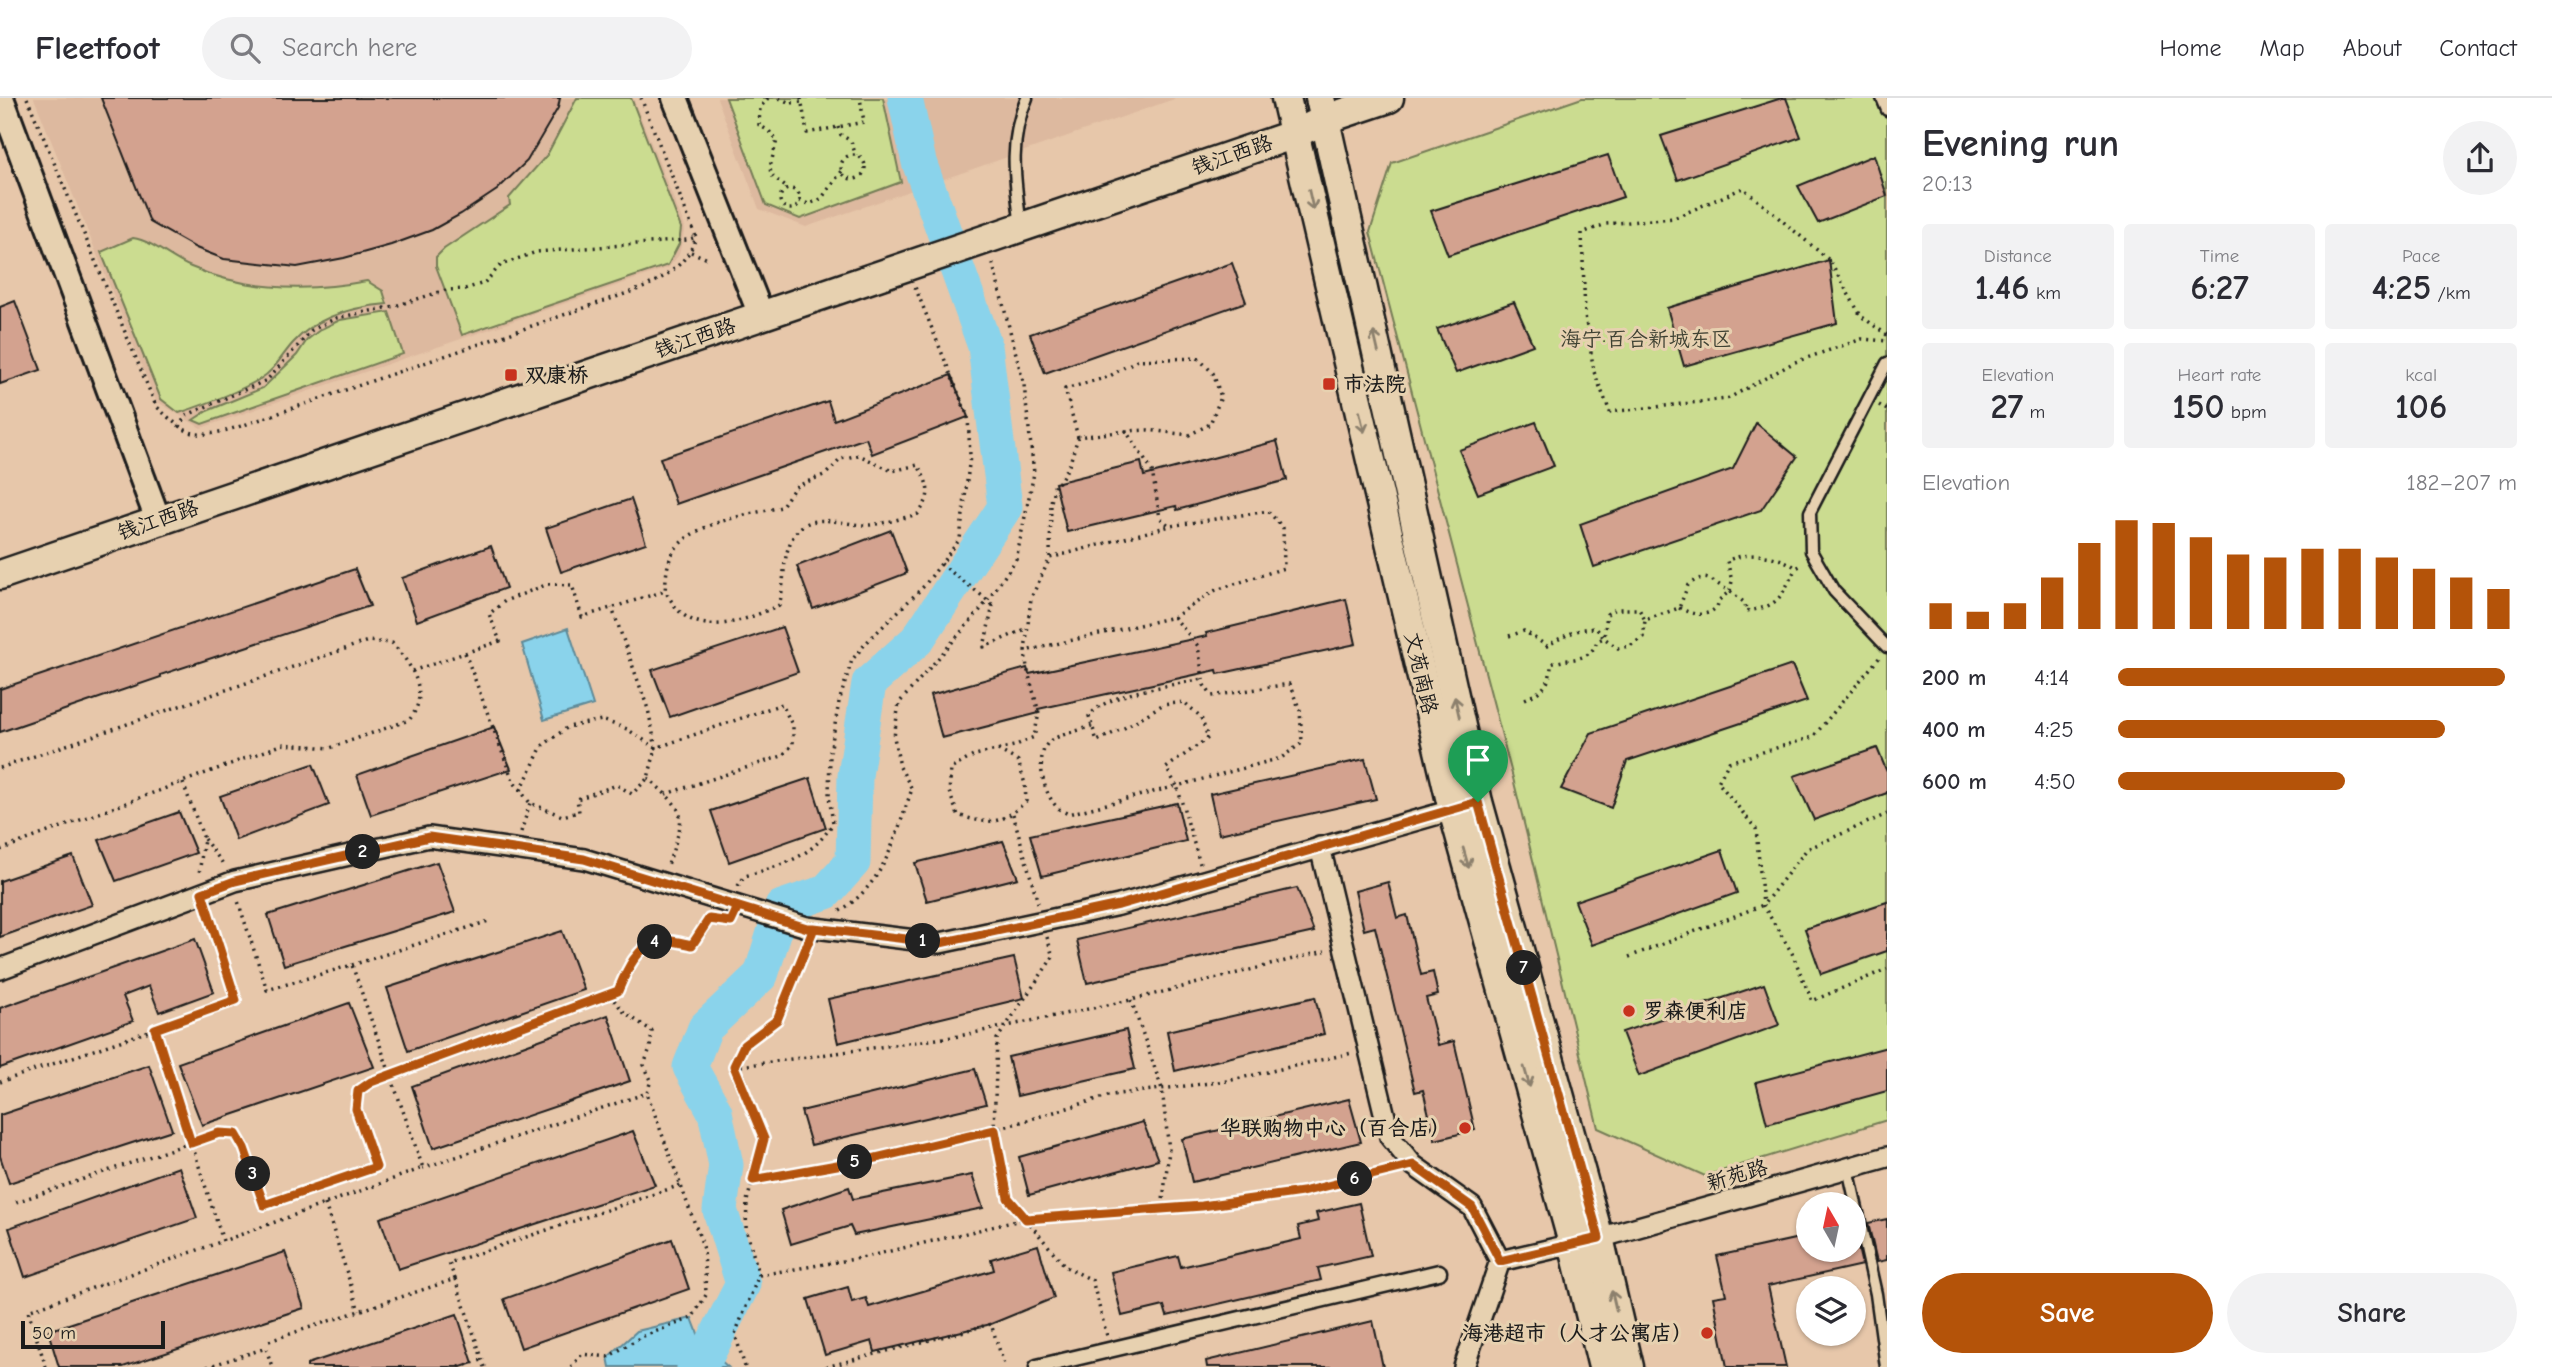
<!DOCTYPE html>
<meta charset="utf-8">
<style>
body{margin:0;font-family:"Comic Neue","LXGW WenKai TC",sans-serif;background:#f2f2f3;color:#2b2b33;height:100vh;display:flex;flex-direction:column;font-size:26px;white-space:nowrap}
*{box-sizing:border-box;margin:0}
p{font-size:23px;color:#7c7c81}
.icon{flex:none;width:38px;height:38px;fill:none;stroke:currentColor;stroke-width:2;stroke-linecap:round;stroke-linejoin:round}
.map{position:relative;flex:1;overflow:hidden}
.drawer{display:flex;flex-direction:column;background:#fff;width:665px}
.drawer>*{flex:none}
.needle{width:46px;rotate:351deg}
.controls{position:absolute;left:1796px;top:1094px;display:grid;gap:14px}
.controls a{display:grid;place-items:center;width:70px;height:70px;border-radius:50%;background:#fff;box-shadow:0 2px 5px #0004;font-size:35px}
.scale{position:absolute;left:21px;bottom:18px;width:144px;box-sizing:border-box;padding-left:7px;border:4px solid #1c1c1c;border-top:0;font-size:19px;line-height:24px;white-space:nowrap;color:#1c1c1c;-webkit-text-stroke:5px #e7d1b0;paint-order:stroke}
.pin{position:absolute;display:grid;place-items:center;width:60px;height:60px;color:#fff;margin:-72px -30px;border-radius:50% 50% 50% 0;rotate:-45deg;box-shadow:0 0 7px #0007}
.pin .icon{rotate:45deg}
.km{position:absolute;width:35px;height:35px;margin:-18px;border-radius:50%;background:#222;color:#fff;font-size:19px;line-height:35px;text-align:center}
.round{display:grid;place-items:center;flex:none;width:74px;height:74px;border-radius:37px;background:#f2f2f3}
.head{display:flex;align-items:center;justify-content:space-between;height:119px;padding:0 35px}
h1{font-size:38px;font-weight:700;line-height:52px}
.figures{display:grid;grid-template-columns:repeat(3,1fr);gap:10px;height:119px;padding:7px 35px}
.figures div{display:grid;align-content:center;border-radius:7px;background:#f2f2f3;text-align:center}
.figures b{font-size:35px;font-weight:700}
.figures small{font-size:19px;font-weight:400}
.figures p{font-size:19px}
.chart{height:196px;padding:14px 35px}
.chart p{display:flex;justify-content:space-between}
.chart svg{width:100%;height:126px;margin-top:7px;stroke:#b45309;stroke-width:6}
.button{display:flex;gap:14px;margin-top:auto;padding:14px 35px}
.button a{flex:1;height:80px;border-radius:42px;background:#b45309;color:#fff;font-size:28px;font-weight:700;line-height:80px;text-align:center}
.button a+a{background:#f2f2f3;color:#2b2b33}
ul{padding:0 35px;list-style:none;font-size:23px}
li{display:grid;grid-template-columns:112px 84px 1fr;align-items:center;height:52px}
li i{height:18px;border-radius:9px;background:#b45309}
header{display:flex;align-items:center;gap:42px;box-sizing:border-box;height:98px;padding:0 35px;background:#fff;border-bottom:2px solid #e1e1e2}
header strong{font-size:33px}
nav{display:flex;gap:38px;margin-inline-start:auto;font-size:24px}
.search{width:490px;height:63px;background:#f2f2f3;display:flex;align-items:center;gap:18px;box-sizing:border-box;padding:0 24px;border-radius:38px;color:#7c7c81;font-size:26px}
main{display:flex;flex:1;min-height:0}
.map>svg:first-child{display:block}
</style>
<header>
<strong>Fleetfoot</strong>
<div class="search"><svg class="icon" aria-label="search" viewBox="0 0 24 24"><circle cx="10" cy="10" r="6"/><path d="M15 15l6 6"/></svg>Search here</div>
<nav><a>Home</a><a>Map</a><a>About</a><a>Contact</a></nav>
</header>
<main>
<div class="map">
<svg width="1887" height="1269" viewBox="0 0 1887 1269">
<rect width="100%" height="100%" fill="#e7c7aa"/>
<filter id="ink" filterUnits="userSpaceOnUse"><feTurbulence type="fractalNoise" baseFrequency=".0143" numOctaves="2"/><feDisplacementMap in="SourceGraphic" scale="14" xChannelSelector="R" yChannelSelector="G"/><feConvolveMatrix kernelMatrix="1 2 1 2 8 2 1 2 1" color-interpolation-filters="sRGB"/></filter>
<g filter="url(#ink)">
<g fill="#ddb99f">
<polygon points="34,0 633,0 685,129 679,157 668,170 201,330 156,303"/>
<polygon points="717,0 1177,0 806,129 759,111"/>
</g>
<g fill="#cbdc90" stroke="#747c56" stroke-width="2">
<polygon points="577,0 631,0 681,130 679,146 668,167 462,237 436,168 436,159 444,151 510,107 509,100 547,57"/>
<polygon points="726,0 883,0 901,84 800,121 766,107"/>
<polygon points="1582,0 1887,0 1887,1022 1705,1078 1598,1030 1513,680 1370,134 1392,65"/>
<path d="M133 140C153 143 171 161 191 169 247 193 308 194 367 183L383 193 387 206C352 209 317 218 293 245 282 257 275 272 260 281 236 295 206 306 179 315L161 301 101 154Z"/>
<polygon points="389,214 403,256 202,326 193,322 207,313 263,290 297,257 307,242 321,231 340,222"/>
</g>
<g fill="#8ad3eb" stroke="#5e8a98" stroke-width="2">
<polygon points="568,530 593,607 544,622 522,546"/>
<polygon points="692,1220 702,1246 728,1269 610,1269 608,1259 637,1233"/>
</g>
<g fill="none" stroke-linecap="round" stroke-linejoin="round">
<polyline stroke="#8ad3eb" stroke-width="35" points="694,1269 707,1257 743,1186 720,1112 726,1067 715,1014 690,969 705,930 761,877 782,809 826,794 853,764 855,678 869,585 917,542 1005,409 985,248 919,64 905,0"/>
</g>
<g fill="#d3a28f" stroke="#1c1c1c" stroke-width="2">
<polygon points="101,0 560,0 558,10 527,63 497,92 461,116 432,132 391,147 344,160 297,169 224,161 196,150 150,124"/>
<polygon points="1782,0 1786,0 1801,39 1678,82 1661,38"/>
<polygon points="1608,57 1623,99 1448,157 1431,113"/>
<polygon points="1874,57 1887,98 1818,125 1798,88"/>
<polygon points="1829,162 1837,225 1684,268 1667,210"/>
<polygon points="1232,165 1246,204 1045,275 1030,236"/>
<polygon points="15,203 41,272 0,286 0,209"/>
<polygon points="1514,204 1533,247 1456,275 1437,231"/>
<polygon points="951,277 968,319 872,356 866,340 676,406 660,360 828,303 834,322"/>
<polygon points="1536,324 1554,368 1478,396 1459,352"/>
<polygon points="1756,325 1797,359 1761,412 1594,469 1580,426 1733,371"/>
<polygon points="1277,343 1287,382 1177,412 1176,408 1067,434 1055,385 1141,364 1144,378"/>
<polygon points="631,401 646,445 561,474 546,430"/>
<polygon points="891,432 907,475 813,511 797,468"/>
<polygon points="491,448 506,490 417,523 402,480"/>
<polygon points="355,471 370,508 160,577 161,579 0,634 0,591"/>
<polygon points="1346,501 1356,546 1218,576 1217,572 1038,611 1039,615 942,640 930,597 1027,570 1029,576 1207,538 1206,535"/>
<polygon points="782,529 798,574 670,619 652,572"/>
<polygon points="1792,567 1807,603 1627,663 1611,710 1561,691 1591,635"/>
<polygon points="494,629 511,671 371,717 357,677"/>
<polygon points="1877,650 1887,674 1887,695 1814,722 1794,678"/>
<polygon points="1365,661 1376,701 1219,736 1210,696"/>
<polygon points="313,666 329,707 236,742 220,698"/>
<polygon points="810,680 826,730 729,764 711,713"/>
<polygon points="1177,705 1186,743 1042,778 1030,737"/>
<polygon points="179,714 196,755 116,783 99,742"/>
<polygon points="1003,743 1018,780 927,803 915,765"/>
<polygon points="1722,752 1737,795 1592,847 1575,803"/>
<polygon points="73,758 92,807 0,839 0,783"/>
<polygon points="437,764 455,814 284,867 268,817"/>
<polygon points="1388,784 1397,820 1407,817 1421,877 1433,874 1438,897 1426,900 1438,947 1454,943 1475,1032 1435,1042 1423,992 1415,994 1375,829 1364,832 1355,793"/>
<polygon points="1297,790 1314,834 1087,885 1077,842"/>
<polygon points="1887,804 1887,853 1821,876 1805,831"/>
<polygon points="562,833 584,892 408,953 387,890"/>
<polygon points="195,841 214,894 159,914 149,888 123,898 133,923 0,970 0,910"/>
<polygon points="1014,860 1024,900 838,945 828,901"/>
<polygon points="1764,886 1779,927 1639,978 1622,934"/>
<polygon points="1315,899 1324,936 1175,973 1167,933"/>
<polygon points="349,905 374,969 202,1027 178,965"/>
<polygon points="608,917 630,983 433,1050 412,988"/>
<polygon points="1126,932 1135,971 1017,998 1008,959"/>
<polygon points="1887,949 1887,993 1767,1026 1756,984"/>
<polygon points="149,967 172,1032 9,1085 0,1058 0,1017"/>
<polygon points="975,971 986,1006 811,1047 801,1013"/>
<polygon points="1349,1001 1361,1044 1192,1084 1182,1041"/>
<polygon points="1143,1024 1158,1062 1029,1097 1019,1059"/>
<polygon points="633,1033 655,1087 398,1171 380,1120"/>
<polygon points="179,1069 197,1120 25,1179 9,1130"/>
<polygon points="972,1077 983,1110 854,1137 850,1128 791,1146 781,1112 849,1089 853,1101"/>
<polygon points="1359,1105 1371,1158 1318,1170 1321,1182 1167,1218 1164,1208 1122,1218 1111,1174 1178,1158 1181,1169 1301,1141 1298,1128 1318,1123 1316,1115"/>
<polygon points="1887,1121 1887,1162 1877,1164 1868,1125"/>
<polygon points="1853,1128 1862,1167 1768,1188 1786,1269 1727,1269 1713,1199 1726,1197 1717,1158 1808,1138 1808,1152 1853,1152"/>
<polygon points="672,1141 689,1191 521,1250 504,1201"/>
<polygon points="1038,1147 1054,1200 991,1226 875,1254 872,1243 825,1257 808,1201 848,1189 852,1204 866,1200 869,1209 994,1172 991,1161"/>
<polygon points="285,1154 304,1210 123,1269 59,1269 48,1233"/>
<polygon points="457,1216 473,1265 461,1269 307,1269 307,1266"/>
<polygon points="1373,1223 1383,1269 1207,1269 1206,1263"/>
</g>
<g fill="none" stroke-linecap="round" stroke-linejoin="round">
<g stroke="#1c1c1c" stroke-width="15">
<g id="service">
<polyline points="1882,0 1887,12"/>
<path d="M1021 128C1015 83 1008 43 1027 0"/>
<polyline points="1887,265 1810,414 1811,453 1834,493 1887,549"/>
<polyline points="1848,1070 1876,1196 1886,1269"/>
</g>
</g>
<g stroke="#1c1c1c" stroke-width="19">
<polyline id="pedestrian" points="1037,1269 1439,1174"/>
</g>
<g stroke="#1c1c1c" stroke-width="24">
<g id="minor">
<polyline points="1320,749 1390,1039 1413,1067 1472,1109 1500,1163"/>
<polyline points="0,871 235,783 429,739 584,761 807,829 940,845 1119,807 1463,709"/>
<polyline points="1464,1269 1500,1163 1599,1140 1887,1059"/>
</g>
</g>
<g stroke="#1c1c1c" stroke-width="30">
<g id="tertiary">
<polyline points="1,0 158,422"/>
<polyline points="675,0 761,217"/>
</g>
</g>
<g stroke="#1c1c1c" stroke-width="33">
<g id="secondary">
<polyline points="1286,0 1453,712 1573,1145 1603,1269"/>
<polyline points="1320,0 1478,704 1599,1140 1629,1269"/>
<polyline points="0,477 1295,36 1326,21 1389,0"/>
</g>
</g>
<g stroke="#1c1c1c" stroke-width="3.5" stroke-dasharray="2 5" stroke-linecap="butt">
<path d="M27 0 156 308C190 340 195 342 241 328L645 189C668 177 688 165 696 139L641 0"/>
<polyline points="768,0 760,10 759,27 769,33 777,42 770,69 771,77 788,91"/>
<polyline points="779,0 790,5 801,4"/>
<polyline points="801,0 807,35 864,24 860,0"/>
<polyline points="838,29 841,37 851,43 856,58"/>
<circle cx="853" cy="69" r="12"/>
<circle cx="790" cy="101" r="10"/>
<polyline points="799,103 809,106 821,101 842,73"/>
<polyline points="691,154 708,161"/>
<polyline points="1887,237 1861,218 1829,162 1743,90 1674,120 1606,126 1582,135 1585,217 1594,274 1610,314 1727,301 1795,264 1862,241 1887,243"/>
<polyline points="1879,307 1887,312"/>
<polyline points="178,329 187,317 267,282 312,232 336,220 395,208 446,192 465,191 484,185 501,167 536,154 687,142 696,139"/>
<polyline points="1078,339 1065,291 1108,279 1137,262 1198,260 1213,275 1221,299 1210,326 1189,337 1148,332 1126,333 1152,373 1160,420 1170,428 1268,413 1283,430 1284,470 1216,492 1174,519 1025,553 1031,500 1050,460 1170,428"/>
<polyline points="1050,459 1051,404 1055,385 1059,384 1069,368 1078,339 1126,333"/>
<polyline points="941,466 980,496"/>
<polyline points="993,507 984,549 1028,530"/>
<path d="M1679 510C1693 517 1706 520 1717 509L1719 502 1730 493 1745 505 1746 513C1780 509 1781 498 1796 470"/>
<path d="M1174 519 1198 548 1204 587 1212 598 1289 586 1300 612 1302 645 1281 660 1177 688 1166 670 1208 640 1201 619 1184 604 1162 607 1124 630 1097 643 1089 618C1109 593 1172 588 1203 581"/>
<path d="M1509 538 1524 533 1547 548C1564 538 1577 530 1596 530L1604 540 1607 516 1616 511H1639L1645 522 1679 510 1688 487C1708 472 1712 485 1730 493L1732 483 1727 463C1746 453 1779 456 1796 470L1802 467"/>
<polyline points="465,555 513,683 530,705 562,718 579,714 577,701 617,687 632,696 648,680 656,650 648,611 612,510"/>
<polyline points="1879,560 1813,639 1729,664 1718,684 1756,731 1763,807 1792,855 1812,903 1887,871"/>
<path d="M412 573 500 543 489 516 505 503 548 486 572 487 582 519 665 493C666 483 666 471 670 461 683 425 748 417 781 409L795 389 826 376 841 361 859 357 892 373 918 367C929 388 933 397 918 416 903 420 886 425 870 427 843 429 803 406 789 448 782 466 785 488 779 507 753 519 713 537 685 518 676 512 671 502 665 493"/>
<path d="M1525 601C1543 593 1551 586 1551 566 1570 559 1590 565 1597 543L1604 540 1618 550 1630 548 1643 539 1645 522"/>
<path d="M1092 628C1082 632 1057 637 1050 643 1033 657 1044 698 1058 710 1061 713 1065 714 1068 716L1177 688 1200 766"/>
<path d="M998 652 1018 663 1025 686 1026 703C1002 727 989 727 958 717L949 694 951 671 975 657 1014 648 1034 639 1039 615 1027 570 1025 553"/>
<path d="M0 670 368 543 392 545C412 567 431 596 409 622L330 650 284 646 0 752"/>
<path d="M648 680C690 718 685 714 668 767"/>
<polyline points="183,685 204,741 199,776"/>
<polyline points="521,692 542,648 568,629 602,622 627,631 656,650 782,606 793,629 793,646 782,658 666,696"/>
<polyline points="1013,716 1038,805"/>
<polyline points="521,734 530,705"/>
<polyline points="204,741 224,767"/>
<path d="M738 788 745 778C782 767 812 760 833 725L829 698 830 655 839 604 852 562 866 545 924 488 960 441 970 358 968 319 915 189"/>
<path d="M840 813C886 784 895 739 912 691L900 669 894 639 899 605 982 510 1016 462 1034 375 1024 287 992 163"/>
<polyline points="208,814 236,902 155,931 223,1143 423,1070 352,867 267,892 238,803"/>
<polyline points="1047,839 1053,859 997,941 994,1032 1008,1100 1066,1169 1092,1182 1107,1238"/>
<polyline points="1629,859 1763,807 1807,751 1887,716"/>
<polyline points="352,867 489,823"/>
<path d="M608 895 618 893C626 874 636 848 659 843 668 841 682 845 692 847L709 821 713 822"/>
<polyline points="1131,902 1162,991 1169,1052 1162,1111"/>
<polyline points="734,969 959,938 1131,902 1325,853"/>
<polyline points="0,984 155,931"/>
<polyline points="753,1082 876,1060 994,1032 1111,997 1227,983 1352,955"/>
<polyline points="16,1104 219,1035 236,1036 244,1050 264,1107 376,1069 356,1011 358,993 371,984 608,895 625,915 652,933 650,950 644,967 651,982 647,995 423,1070"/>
<polyline points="325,1106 359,1213"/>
<polyline points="759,1177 861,1160 1025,1121 1202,1108 1302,1094 1394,1072"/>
<polyline points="455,1181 449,1165 681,1087"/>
<polyline points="269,1243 455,1181 485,1269"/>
<polyline points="46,1269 28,1213 223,1143"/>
<polyline points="207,1269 266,1250 272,1269"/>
<polyline points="459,1269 482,1262"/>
<polyline points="571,1269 582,1256 608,1259 641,1239 692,1220 706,1197 704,1151 647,995"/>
<polyline points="745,1269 735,1236 759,1177 746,1131 747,1103 764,1040 734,969 744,947 777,922 807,847"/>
<polyline points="826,1269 991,1226 1005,1269"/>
</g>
<use href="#service" stroke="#e7d1b0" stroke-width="10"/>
<use href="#pedestrian" stroke="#e7d1b0" stroke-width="14"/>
<use href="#minor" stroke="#e7d1b0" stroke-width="19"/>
<use href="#tertiary" stroke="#e7d1b0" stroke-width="24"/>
<use href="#secondary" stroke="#e7d1b0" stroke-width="28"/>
<polyline stroke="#1c1c1c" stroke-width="3.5" stroke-dasharray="2 5" stroke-linecap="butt" points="980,496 993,507"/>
</g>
<defs><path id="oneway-shaft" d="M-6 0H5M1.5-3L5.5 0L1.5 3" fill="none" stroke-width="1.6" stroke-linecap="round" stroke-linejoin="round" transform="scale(1.75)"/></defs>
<g stroke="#8c806d">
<use href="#oneway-shaft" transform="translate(1311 102) rotate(77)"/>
<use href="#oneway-shaft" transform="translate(1376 244) rotate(-103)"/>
<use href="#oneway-shaft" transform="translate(1362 324) rotate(77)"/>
<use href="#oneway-shaft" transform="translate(1457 609) rotate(-103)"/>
<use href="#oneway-shaft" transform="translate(1466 760) rotate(74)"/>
<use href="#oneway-shaft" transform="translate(1527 979) rotate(74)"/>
<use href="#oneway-shaft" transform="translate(1614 1203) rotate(-103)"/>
</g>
</g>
<g fill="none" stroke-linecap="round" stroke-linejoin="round" filter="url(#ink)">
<g stroke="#fff" stroke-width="14">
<path id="route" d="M1478 704 1119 807 940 845 814 830H807L584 761 429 739 235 783 202 795 236 902 155 931 191 1045 219 1035 236 1036 244 1050 264 1107 376 1069 356 1011 358 993 371 984 618 893C626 874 636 848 659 843 668 841 682 845 692 847L709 821 731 824 738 809 807 830H814L777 922 744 947 734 968 764 1041 753 1082 876 1060 995 1032 1008 1100 1026 1121 1202 1108 1302 1094 1413 1067 1472 1109 1500 1163 1599 1140 1478 704"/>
</g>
<use href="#route" stroke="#b45309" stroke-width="9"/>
</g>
<g fill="#c8321e" stroke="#e7d1b0" stroke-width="2.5">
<rect x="504" y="270" width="14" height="14" rx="3.5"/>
<rect x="1322" y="279" width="14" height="14" rx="3.5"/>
<circle cx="1629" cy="913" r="7"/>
<circle cx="1465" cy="1030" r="7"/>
<circle cx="1707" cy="1235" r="7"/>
</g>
<g text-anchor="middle" stroke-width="6" stroke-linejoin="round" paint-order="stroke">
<g font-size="21" fill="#1c1c1c" stroke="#e7d1b0">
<text transform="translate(1232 57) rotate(-19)" y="7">钱江西路</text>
<text transform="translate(695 240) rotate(-19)" y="7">钱江西路</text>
<text transform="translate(158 422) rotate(-19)" y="7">钱江西路</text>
<text transform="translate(1421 575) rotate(77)" y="7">文苑南路</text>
<text transform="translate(1737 1077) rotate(-16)" y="7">新苑路</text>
</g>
<g font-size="21" fill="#3f4233" stroke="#e7d1b0">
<text x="1646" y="248">海宁·百合新城东区</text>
</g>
<g font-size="21" font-weight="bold" fill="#1c1c1c" stroke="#e7d1b0" text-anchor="start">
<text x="525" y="284">双康桥</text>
<text x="1343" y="293">市法院</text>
<text x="1643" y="920">罗森便利店</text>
<text x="1451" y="1037" text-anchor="end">华联购物中心（百合店）</text>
<text x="1693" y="1242" text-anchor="end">海港超市（人才公寓店）</text>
</g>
</g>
</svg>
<div class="controls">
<a><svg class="needle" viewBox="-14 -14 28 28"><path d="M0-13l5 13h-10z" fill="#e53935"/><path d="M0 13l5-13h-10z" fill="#7c7c81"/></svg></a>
<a><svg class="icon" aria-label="layers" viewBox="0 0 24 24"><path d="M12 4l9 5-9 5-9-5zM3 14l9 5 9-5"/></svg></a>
</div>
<div class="scale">50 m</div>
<div class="pin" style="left:1478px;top:704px;background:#1e9e55"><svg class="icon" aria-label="arrive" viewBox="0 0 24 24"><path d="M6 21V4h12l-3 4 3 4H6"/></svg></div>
<b class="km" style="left:923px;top:843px">1</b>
<b class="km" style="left:363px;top:754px">2</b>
<b class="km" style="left:253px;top:1076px">3</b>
<b class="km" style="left:655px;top:844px">4</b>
<b class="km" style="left:855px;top:1064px">5</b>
<b class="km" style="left:1355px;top:1081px">6</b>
<b class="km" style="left:1524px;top:870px">7</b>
</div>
<section class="drawer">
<div class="head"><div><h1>Evening run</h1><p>20:13</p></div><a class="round"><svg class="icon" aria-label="share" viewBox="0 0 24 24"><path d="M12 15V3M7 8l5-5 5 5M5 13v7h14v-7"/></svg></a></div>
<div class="figures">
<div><p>Distance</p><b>1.46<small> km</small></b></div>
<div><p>Time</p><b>6:27</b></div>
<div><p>Pace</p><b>4:25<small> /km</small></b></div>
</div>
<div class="figures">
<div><p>Elevation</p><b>27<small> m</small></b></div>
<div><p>Heart rate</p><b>150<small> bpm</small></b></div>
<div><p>kcal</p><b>106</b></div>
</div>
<div class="chart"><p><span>Elevation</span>182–207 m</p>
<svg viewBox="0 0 160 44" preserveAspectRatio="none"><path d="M5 44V35M15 44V38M25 44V35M35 44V26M45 44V14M55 44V6M65 44V7M75 44V12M85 44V18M95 44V19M105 44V16M115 44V16M125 44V19M135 44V23M145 44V26M155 44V30"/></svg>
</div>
<ul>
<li><b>200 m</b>4:14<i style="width:97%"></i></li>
<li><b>400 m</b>4:25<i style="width:82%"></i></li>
<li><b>600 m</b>4:50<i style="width:57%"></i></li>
</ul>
<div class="button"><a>Save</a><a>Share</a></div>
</section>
</main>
